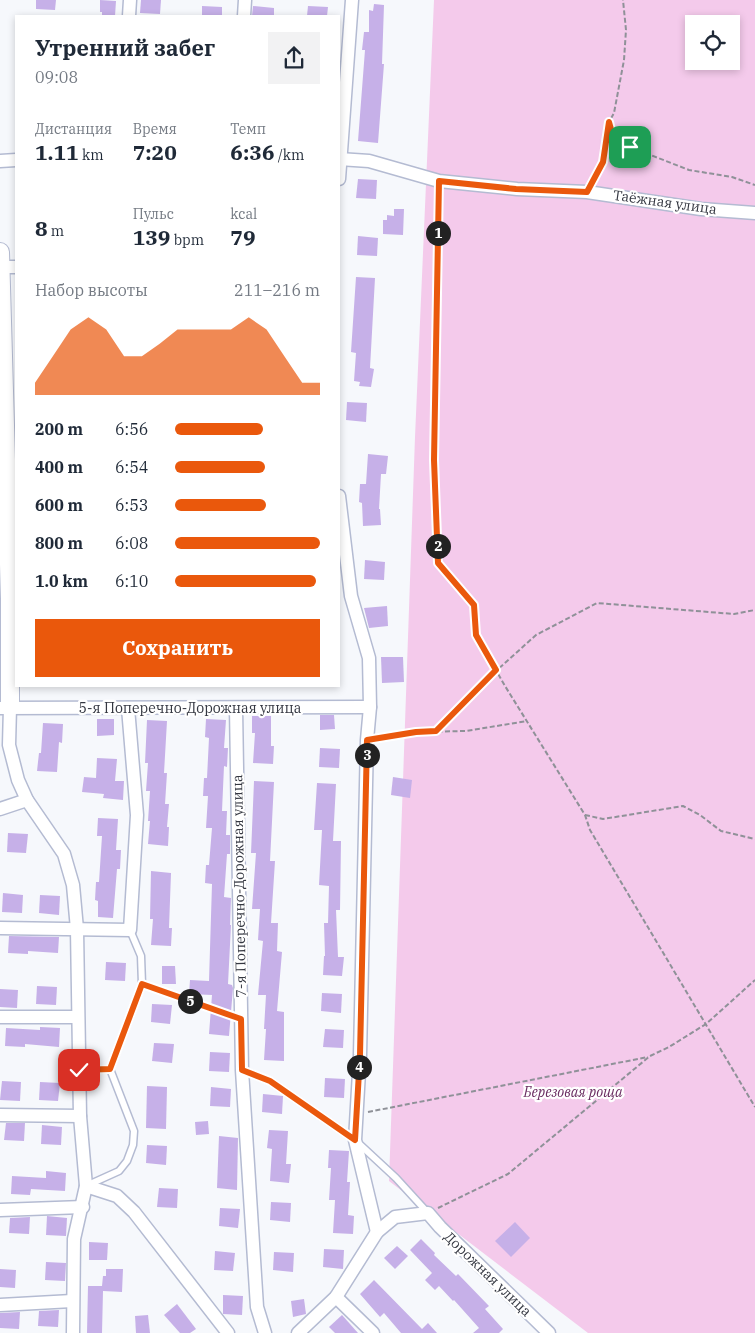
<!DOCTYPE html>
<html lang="ru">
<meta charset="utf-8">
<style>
body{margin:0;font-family:"IBM Plex Serif",serif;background:#f2f2f3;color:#1f2937;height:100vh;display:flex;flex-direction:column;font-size:19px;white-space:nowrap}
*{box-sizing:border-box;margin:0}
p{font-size:16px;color:#747a83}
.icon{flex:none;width:28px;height:28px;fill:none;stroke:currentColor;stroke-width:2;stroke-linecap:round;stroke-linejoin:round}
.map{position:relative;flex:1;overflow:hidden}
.panel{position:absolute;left:15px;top:15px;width:325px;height:672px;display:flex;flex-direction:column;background:#fff;border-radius:0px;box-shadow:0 2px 8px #0003}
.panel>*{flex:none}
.controls{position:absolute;left:685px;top:15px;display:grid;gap:10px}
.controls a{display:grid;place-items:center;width:55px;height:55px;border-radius:0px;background:#fff;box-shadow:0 2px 8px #0003;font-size:25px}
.pin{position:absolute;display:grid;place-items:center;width:42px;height:42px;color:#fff;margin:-21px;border-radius:10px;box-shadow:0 2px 8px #0006}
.km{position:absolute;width:25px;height:25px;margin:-12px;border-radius:50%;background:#222;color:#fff;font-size:14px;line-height:25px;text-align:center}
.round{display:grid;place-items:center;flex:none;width:52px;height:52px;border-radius:0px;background:#f2f2f3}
.headline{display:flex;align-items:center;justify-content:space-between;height:85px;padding:0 20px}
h1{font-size:22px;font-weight:800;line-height:38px}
.stats{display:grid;grid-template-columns:repeat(3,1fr);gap:8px;height:85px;padding:5px 20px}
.stats div{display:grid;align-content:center}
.stats b{font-size:21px;font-weight:800}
.stats small{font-size:14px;font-weight:400}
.stats p{font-size:14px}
.chart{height:140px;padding:10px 20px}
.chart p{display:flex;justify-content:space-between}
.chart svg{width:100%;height:90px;margin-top:5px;fill:#ea580c;opacity:.7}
.primary-button{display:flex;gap:10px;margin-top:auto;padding:10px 20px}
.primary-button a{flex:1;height:58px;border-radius:0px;background:#ea580c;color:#fff;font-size:20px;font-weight:800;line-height:58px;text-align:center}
ul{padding:0 20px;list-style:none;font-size:16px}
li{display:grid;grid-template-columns:80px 60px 1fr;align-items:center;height:38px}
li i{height:12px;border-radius:6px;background:#ea580c}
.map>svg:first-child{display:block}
</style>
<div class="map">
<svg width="755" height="1333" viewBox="0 0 755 1333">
<rect width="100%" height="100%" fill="#f6f8fc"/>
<path fill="#f4caeb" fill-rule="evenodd" d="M434 0H755V1333H588L389 1181 415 437ZM694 24H731V61H694Z"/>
<g fill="#c6b0e8">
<polygon points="36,0 56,0 55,10 36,9"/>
<polygon points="100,0 116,1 115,16 102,16 102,12 100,12"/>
<polygon points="141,0 161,0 160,14 140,13"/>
<polygon points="374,4 384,5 382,64 384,64 378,143 358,141 365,50 362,50 364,32 369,32 369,10 373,11"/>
<polygon points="202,6 222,7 222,16 202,16"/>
<polygon points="253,6 274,8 274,16 252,16"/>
<polygon points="308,6 328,7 327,16 307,16"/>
<polygon points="358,179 377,180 376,199 356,198"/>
<polygon points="394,209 404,209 403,235 383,234 383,220 387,220 387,215 394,216"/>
<polygon points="358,236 378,238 377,256 357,255"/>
<polygon points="356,277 375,278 370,368 374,369 371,387 359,386 360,382 354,381 356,353 351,352"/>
<polygon points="347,402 367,403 366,422 346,420"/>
<polygon points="368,454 388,456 386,474 381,474 379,509 380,509 381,525 363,526 362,503 359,502 360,484 366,484"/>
<polygon points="365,560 385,562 384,580 364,579"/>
<polygon points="387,606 388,626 369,628 364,608"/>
<polygon points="381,657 403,657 404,682 382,683"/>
<polygon points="320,715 334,715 335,729 320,730"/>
<polygon points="252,716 271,716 271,746 274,746 273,764 253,763 255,733 252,733"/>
<polygon points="97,719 114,719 114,735 97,736"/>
<polygon points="206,719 226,720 224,748 228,748 227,767 224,766 222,811 227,811 226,835 230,835 230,854 227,854 224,897 231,898 230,925 231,925 228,984 232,985 233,988 229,1036 209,1034 212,995 189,994 190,980 209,981 212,884 205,883 206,865 209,865 212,828 206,828 208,796 203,796 204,778 207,778 209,738 205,737"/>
<polygon points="147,720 167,721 164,773 167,773 165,804 169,804 167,827 169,827 168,846 148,844 150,821 148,821 150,791 146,791 148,763 145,763"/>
<polygon points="43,723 63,724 62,743 59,742 57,772 37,771 39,753 41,753"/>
<polygon points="320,748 340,749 339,768 319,767"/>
<polygon points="97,758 117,759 115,781 124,781 123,800 103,798 104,794 82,792 84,777 96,778"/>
<polygon points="393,777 412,780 410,798 391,795"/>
<polygon points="254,781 274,782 270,861 275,861 271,923 278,923 277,951 282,952 277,1011 284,1012 284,1061 264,1060 266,1029 264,1029 266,995 258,995 263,941 258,940 260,909 252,909 256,853 251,853"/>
<polygon points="317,783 336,784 333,841 341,841 340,910 336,910 338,957 344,957 342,976 323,975 324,956 325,956 324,923 328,923 329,886 319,885 322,830 314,830"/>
<polygon points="98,818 118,819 116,850 121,850 120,869 117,869 113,918 98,917 98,901 95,900 96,882 99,882 102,836 97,836"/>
<polygon points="8,833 28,834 26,853 7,852"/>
<polygon points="151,871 171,873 169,928 172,928 171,946 151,945 153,919 150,919"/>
<polygon points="3,893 23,895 22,913 2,912"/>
<polygon points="40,895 60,896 59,915 39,913"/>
<polygon points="9,936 59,937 58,953 28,951 28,954 8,953"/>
<polygon points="106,962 126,963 125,981 105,980"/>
<polygon points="162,966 175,966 176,984 162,984"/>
<polygon points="37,986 57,987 56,1005 36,1004"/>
<polygon points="0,989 18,990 17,1008 0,1007"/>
<polygon points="322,993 342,994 341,1013 321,1011"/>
<polygon points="152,1004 172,1005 170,1024 151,1022"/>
<polygon points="40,1027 60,1028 59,1047 25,1044 25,1047 5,1046 6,1028 40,1030"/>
<polygon points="325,1029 344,1030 343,1048 323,1047"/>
<polygon points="154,1043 174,1044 172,1063 152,1061"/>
<polygon points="210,1052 230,1053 229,1072 209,1071"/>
<polygon points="325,1078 345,1079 344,1098 324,1097"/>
<polygon points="2,1081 21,1082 20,1101 0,1100"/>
<polygon points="40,1082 60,1083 58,1101 39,1100"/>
<polygon points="147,1086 167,1087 166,1129 146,1128"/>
<polygon points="211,1087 231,1089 230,1107 210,1106"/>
<polygon points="263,1094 283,1096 282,1114 262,1112"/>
<polygon points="208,1121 209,1134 196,1135 195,1122"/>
<polygon points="6,1123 25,1123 24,1141 4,1140"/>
<polygon points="42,1125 62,1127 61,1145 41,1144"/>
<polygon points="269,1130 288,1131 286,1164 291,1164 289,1183 270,1181 272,1149 267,1148"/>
<polygon points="219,1136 238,1138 237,1190 217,1188"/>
<polygon points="147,1145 167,1146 166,1165 146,1163"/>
<polygon points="329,1150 349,1151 347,1182 350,1182 348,1215 354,1216 353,1234 333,1233 335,1200 329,1200 331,1168 328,1168"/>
<polygon points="46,1171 66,1173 65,1191 31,1189 30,1195 11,1194 12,1176 46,1178"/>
<polygon points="159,1188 178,1189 177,1208 157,1207"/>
<polygon points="271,1202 291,1203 290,1222 270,1220"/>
<polygon points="220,1208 240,1209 238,1228 219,1226"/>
<polygon points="47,1216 67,1218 66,1236 46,1235"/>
<polygon points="30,1217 29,1234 9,1233 10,1218"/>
<polygon points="515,1222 530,1238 511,1257 495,1241"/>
<polygon points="421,1239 435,1253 434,1255 456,1276 458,1274 489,1306 485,1309 503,1329 499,1333 473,1333 479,1328 454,1300 453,1301 439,1286 435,1290 425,1280 432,1273 410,1250"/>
<polygon points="89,1242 108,1243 107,1260 89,1260"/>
<polygon points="397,1246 408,1256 395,1269 384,1258"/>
<polygon points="324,1249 344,1250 343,1269 323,1267"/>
<polygon points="215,1251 235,1253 233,1271 214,1270"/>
<polygon points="274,1252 294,1253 293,1272 273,1270"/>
<polygon points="46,1262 66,1263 65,1281 45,1280"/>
<polygon points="0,1269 16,1270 15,1288 0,1287"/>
<polygon points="106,1269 123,1269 122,1292 103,1291 102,1333 87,1333 88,1286 102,1286 103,1276 106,1276"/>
<polygon points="374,1280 422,1329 428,1323 437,1333 401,1333 384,1313 380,1317 360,1294"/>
<polygon points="223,1295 243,1296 242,1315 223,1314"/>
<polygon points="304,1299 306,1314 293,1317 291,1301"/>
<polygon points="177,1304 196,1329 190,1333 180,1333 164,1315"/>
<polygon points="59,1310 58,1327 38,1326 39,1311"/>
<polygon points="20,1312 19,1329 0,1328 0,1313"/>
<polygon points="148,1315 150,1333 136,1333 135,1316"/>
<polygon points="342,1315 358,1333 335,1333 329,1327"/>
</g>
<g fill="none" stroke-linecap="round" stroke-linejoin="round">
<g stroke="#b4bbd2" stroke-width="9">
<g id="lane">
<polyline points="79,1070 110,1069"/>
<polyline points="242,1070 270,1081 355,1140 396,1178 428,1213"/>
<polyline points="88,1185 119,1171 127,1161 133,1145 134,1131 110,1069 142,984 141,956 130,930"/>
</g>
</g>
<g stroke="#b4bbd2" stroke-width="15">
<g id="street">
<polyline points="129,16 130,0"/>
<polyline points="244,16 245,0"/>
<polyline points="339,159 369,161 439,181 517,189 587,192 701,209 755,213"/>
<polyline points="0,161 16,160"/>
<polyline points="339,179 352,0"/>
<polyline points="0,267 16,267"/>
<polyline points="339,496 351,596 369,658 370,707 367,740 360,1055 355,1140 377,1232"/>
<polyline points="10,707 9,745 18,780 27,800 64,854 73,885 77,929 80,1116 86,1186 74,1239 73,1333"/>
<polyline points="0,708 370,707"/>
<polyline points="236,708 242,1070 257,1307 265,1333"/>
<polyline points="0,809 27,800"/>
<polyline points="0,928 130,930 137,815 128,708"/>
<polyline points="0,1017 77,1017"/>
<polyline points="0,1115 80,1116"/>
<polyline points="86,1186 117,1196 134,1212 228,1333"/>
<polyline points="0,1210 83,1207"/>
<polyline points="336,1297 373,1333"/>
<polyline points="0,1305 72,1301"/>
<polyline points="298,1333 336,1297 377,1232 395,1217 428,1213 440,1227 549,1333"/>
</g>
</g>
<g stroke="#b4bbd2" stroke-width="20">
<polyline id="secondary" points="0,252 10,599 10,707"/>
</g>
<g stroke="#8f9198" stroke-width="2" stroke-dasharray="5 2.5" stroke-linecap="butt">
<polyline points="609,124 615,144 630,147 689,170 732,177 755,185"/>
<polyline points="592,182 603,163 609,122 614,113 624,60 626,30 623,0"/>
<polyline points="438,191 434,460 438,563 474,605 476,635 505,686 585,815 590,830 755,1107"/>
<polyline points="435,731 496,671 536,635 597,603 734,614 755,610"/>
<polyline points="378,738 416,732 466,731 527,721"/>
<polyline points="585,815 603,819 683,806 700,815 721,831 755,839"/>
<polyline points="149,986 229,1015"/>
<polyline points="368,1112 648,1057"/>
<polyline points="438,1208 508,1174 650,1056 669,1047 706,1024 755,980"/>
</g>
<use href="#lane" stroke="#fff" stroke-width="6"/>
<use href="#street" stroke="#fff" stroke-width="12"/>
<use href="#secondary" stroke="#fff" stroke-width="18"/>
</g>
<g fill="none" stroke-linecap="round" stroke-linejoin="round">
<g stroke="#fff" stroke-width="10">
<polyline id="route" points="79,1070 110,1069 142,984 241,1019 242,1070 270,1081 355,1140 360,1055 367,740 416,732 436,731 496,670 476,635 474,605 438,563 434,460 439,181 516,189 587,192 603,162 609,122 615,144 630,147"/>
</g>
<use href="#route" stroke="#ea580c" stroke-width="6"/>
</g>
<g text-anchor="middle" stroke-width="4.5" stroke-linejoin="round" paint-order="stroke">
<g font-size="14" fill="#343741" stroke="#fff">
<text transform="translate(665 202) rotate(8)" y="5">Таёжная улица</text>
<text x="190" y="713">5-я Поперечно-Дорожная улица</text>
<text transform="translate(239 886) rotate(-91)" y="5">7-я Поперечно-Дорожная улица</text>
<text transform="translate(488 1274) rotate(44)" y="5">Дорожная улица</text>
</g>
<g font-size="14" font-style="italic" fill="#6a2d61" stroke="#fff">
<text x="573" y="1097">Березовая роща</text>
</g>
</g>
</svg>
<div class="controls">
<a><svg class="icon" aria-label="locate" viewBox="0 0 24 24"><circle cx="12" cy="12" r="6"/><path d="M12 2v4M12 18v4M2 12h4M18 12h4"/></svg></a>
</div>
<div class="pin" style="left:630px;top:147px;background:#1e9e55"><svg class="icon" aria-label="arrive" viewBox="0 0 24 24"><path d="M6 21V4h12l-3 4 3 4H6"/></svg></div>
<div class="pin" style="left:79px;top:1070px;background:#d93025"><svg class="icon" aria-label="check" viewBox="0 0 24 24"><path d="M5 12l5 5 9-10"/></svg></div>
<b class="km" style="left:438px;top:233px">1</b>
<b class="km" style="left:438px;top:546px">2</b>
<b class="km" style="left:367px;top:755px">3</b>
<b class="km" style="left:359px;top:1067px">4</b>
<b class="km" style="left:190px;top:1001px">5</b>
<section class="panel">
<div class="headline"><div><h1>Утренний забег</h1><p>09:08</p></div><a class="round"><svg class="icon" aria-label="share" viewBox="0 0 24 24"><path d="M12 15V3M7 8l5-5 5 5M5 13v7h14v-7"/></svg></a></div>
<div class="stats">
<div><p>Дистанция</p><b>1.11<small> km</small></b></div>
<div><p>Время</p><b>7:20</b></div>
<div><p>Темп</p><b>6:36<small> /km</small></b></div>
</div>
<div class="stats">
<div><b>8<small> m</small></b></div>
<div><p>Пульс</p><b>139<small> bpm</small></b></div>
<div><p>kcal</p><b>79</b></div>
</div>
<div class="chart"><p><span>Набор высоты</span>211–216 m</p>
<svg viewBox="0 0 160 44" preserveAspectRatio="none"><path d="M0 44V38L10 25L20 12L30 6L40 12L50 25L60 25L70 19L80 12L90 12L100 12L110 12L120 6L130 12L140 25L150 38L160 38V44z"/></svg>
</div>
<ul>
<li><b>200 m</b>6:56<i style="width:61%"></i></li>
<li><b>400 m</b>6:54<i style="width:62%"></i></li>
<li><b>600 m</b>6:53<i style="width:63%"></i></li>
<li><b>800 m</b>6:08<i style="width:100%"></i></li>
<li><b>1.0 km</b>6:10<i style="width:97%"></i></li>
</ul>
<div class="primary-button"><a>Сохранить</a></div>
</section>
</div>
